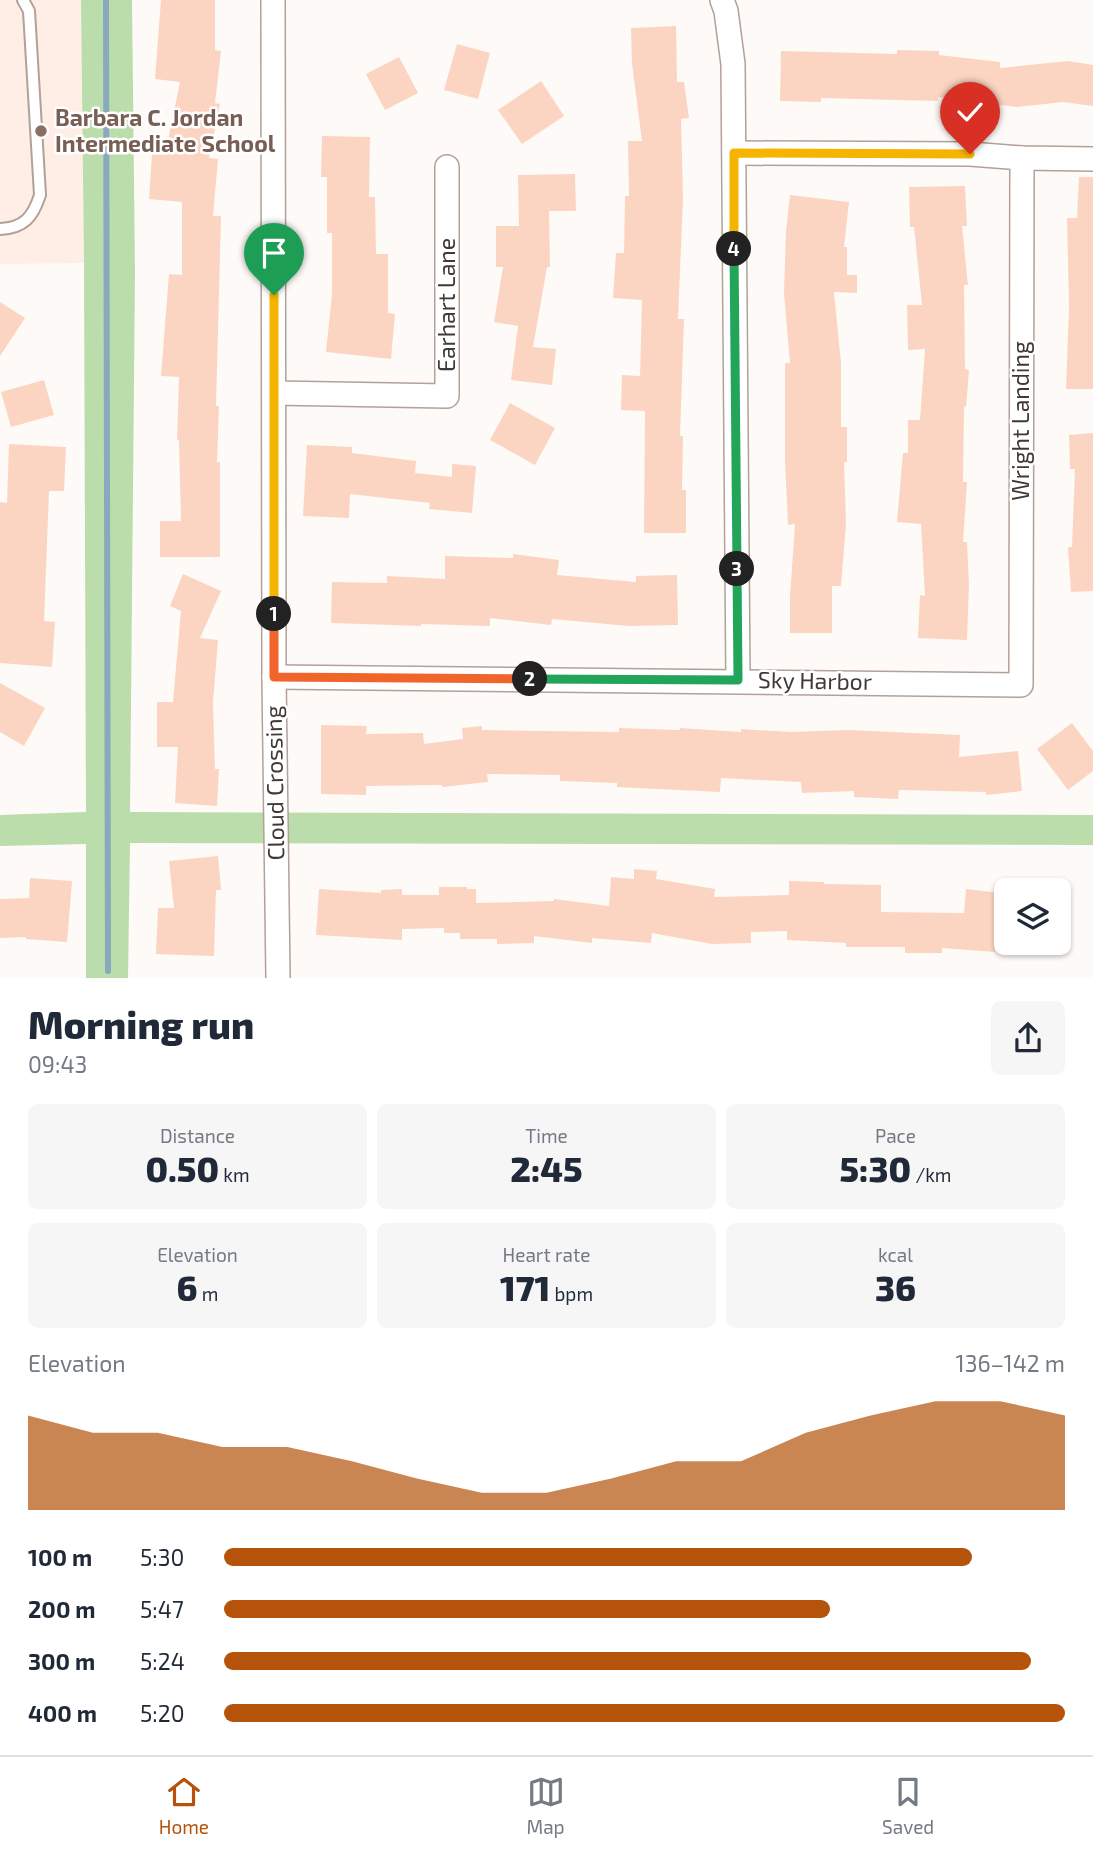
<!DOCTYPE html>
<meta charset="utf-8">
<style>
body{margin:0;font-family:"Exo 2",sans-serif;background:#f6f6f7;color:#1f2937;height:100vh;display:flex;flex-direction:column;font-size:26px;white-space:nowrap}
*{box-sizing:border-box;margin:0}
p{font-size:23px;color:#747a83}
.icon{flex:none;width:38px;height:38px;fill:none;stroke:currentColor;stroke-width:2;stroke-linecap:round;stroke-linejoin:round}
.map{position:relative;height:978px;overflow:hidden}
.panel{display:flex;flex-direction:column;background:#fff;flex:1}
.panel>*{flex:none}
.buttons{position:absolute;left:994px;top:878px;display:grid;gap:14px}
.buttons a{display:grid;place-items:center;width:77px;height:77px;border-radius:10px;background:#fff;box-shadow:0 2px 5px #0004;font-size:35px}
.pin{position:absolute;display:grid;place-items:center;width:60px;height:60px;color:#fff;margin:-72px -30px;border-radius:50% 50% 50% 0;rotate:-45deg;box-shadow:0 0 7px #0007}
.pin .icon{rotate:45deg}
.km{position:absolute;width:35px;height:35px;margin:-18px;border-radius:50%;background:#222;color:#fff;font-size:19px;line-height:35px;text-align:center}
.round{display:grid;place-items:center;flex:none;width:74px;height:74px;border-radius:10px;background:#f6f6f7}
.head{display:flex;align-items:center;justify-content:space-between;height:119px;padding:0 28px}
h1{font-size:38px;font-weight:800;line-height:52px}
.figures{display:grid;grid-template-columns:repeat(3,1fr);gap:10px;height:119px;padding:7px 28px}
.figures div{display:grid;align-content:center;border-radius:10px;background:#f6f6f7;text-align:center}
.figures b{font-size:35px;font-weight:800}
.figures small{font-size:19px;font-weight:400}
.figures p{font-size:19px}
.chart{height:196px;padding:14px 28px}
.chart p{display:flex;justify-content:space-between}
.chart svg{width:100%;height:126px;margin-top:7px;fill:#b45309;opacity:.7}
ul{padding:0 28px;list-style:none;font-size:23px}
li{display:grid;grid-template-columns:112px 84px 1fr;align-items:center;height:52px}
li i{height:18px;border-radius:9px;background:#b45309}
.tab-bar{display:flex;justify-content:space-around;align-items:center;height:98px;border-top:2px solid #e0e1e3;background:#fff;font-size:19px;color:#747a83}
.tab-bar a{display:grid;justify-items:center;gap:4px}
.tab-bar .current{color:#b45309}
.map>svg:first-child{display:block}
</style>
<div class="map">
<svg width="1093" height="978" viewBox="0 0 1093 978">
<rect width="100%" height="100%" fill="#fefaf8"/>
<polygon fill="#feeee6" points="0,0 81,0 84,263 0,264"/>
<polygon fill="#bbddab" points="81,0 132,0 135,273 130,812 1093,815 1093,845 130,843 128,978 86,978 86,844 0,846 0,815 86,812 84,263"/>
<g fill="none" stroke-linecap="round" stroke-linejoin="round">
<polyline stroke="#8aa8be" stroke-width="6" points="106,0 108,971"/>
</g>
<g fill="#fbd5c2">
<polygon points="161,0 215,0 215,50 221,51 215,103 220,104 209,158 218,159 213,216 221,216 216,406 219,406 217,462 220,462 220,557 160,557 160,521 181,521 179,440 177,440 179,377 161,376 169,274 182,275 182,202 149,199 152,154 165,155 180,82 155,79"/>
<polygon points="676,26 677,82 684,82 689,118 681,119 683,199 678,319 684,319 680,436 683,436 682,490 686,490 686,533 644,533 645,411 621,410 622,375 640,376 642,300 613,298 616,253 624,253 625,196 629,196 628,141 642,141 632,64 631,28"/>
<polygon points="457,44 490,53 478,99 444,90"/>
<polygon points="897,50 939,51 939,55 1000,62 1000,68 1068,61 1093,65 1093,106 1063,102 1017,107 938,97 938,101 821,98 821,102 780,101 781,51 897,54"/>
<polygon points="399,57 418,93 385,110 366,74"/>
<polygon points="541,81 564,116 522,144 498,110"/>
<polygon points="322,136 370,137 369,197 375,197 376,254 388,254 388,313 395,314 391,359 326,352 332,294 332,233 327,233 327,177 321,177"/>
<polygon points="575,174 576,211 549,211 550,267 547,267 533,347 556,349 552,385 511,380 518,326 494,322 503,267 496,267 496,226 519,226 518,175"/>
<polygon points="1079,177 1093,177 1093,389 1066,389 1069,307 1067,218 1077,218"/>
<polygon points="965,186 967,226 962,226 968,285 964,285 965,369 969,370 966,407 964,406 963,482 967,482 963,542 967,542 969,584 967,640 918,638 920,595 925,596 921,524 897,522 903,453 908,453 908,420 920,420 925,349 908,350 907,305 922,305 914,227 910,227 909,187"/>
<polygon points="790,195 849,202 844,247 847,247 847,275 857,275 857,293 834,292 841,363 841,427 847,427 847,462 844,462 846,523 841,586 832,586 832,633 790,633 790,597 795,524 788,525 785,462 785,363 790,363 784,293 786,231"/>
<polygon points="0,302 25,318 0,356"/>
<polygon points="44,380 54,415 11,427 1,392"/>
<polygon points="510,403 555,428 535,465 490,440"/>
<polygon points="1093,433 1093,591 1071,592 1068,547 1072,547 1075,469 1070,469 1069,435"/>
<polygon points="9,444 66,447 64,491 49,491 44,621 55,622 52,667 0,663 0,502 7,503"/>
<polygon points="307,445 352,447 352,453 416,461 415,473 452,477 452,464 476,466 472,513 429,509 430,503 350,494 349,518 303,516"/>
<polygon points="513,554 559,560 557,575 636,582 636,576 677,575 678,625 629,626 552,619 551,625 490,618 490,626 421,624 421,626 331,623 332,582 387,583 387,576 445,579 445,556 513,558"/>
<polygon points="183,574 221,591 200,638 218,640 213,702 215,769 219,769 217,806 175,803 178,747 157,747 157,702 173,702 181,611 170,606"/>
<polygon points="0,683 45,708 24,746 0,732"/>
<polygon points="1072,723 1093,751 1093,771 1068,790 1037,749"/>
<polygon points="321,725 367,726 366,734 423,733 424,744 463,739 462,728 482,726 482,730 619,732 619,728 680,730 680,728 741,732 741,729 791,732 848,730 960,735 959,757 1018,751 1022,791 986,795 986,792 899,790 898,799 854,797 854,791 802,793 801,782 721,778 720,792 617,787 617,783 560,781 560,775 487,774 488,782 442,787 442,785 366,786 366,795 321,794"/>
<polygon points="218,856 221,890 216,890 214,956 156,954 158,908 174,908 169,861"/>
<polygon points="634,869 657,871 656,879 715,889 714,897 789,895 789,881 824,882 824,884 881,885 881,912 964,913 966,889 1000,893 995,952 942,948 942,953 905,953 905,947 846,947 846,943 787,940 787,931 751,932 751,943 712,944 652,933 651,943 592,938 592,943 534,936 534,943 497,944 497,939 460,939 460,933 444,933 444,928 402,929 402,940 316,935 319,889 381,893 381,890 402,889 402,895 439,895 439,887 467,887 467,889 476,889 476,903 554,901 554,899 609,906 611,877 634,879"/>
<polygon points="30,878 72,881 67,942 26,939 26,937 0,938 0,899 29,898"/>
</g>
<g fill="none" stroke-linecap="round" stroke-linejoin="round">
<g stroke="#b2a198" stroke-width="14">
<path id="lane" d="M0 229C24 228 33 217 40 195L29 11 23 0"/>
</g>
<g stroke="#b2a198" stroke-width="26">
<g id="street">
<polyline points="273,0 274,677 278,978"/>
<polyline points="722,0 726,11 733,64 738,680"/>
<polyline points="734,153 970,154 1022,158 1093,159"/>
<polyline points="274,393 447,396 447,167"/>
<polyline points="274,677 1021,685 1022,158"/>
</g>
</g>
<use href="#lane" stroke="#fff" stroke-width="10"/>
<use href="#street" stroke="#fff" stroke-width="23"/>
</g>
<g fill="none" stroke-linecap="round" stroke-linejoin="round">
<g stroke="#fff" stroke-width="14">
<polyline id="split-1" points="274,295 274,614"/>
</g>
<g stroke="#fff" stroke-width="14">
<polyline id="split-2" points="274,614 274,677 530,679"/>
</g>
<g stroke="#fff" stroke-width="14">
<polyline id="split-3" points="530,679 738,680 737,569"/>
</g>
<g stroke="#fff" stroke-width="14">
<polyline id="split-4" points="734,249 737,569"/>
</g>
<g stroke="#fff" stroke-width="14">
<polyline id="split-5" points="734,249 734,153 970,154"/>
</g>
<use href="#split-1" stroke="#f5b400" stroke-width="9"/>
<use href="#split-2" stroke="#f0652b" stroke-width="9"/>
<use href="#split-3" stroke="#22a559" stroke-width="9"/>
<use href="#split-4" stroke="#22a559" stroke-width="9"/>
<use href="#split-5" stroke="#f5b400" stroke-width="9"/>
</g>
<circle fill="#8d6e63" stroke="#fff" stroke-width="2.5" cx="41" cy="131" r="7"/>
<g text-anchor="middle" stroke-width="5" stroke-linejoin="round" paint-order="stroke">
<g font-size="23" font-weight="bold" fill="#785e54" stroke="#fff" text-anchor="start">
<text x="55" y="126">Barbara C. Jordan<tspan x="55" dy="26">Intermediate School</tspan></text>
</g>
<g font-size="23" fill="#403935" stroke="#fff">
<text transform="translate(447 305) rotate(-90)" y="8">Earhart Lane</text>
<text transform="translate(1021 421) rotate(-90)" y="8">Wright Landing</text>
<text transform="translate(815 681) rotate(1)" y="8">Sky Harbor</text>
<text transform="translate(275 783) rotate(-91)" y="8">Cloud Crossing</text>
</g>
</g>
</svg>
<div class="buttons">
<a><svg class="icon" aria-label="layers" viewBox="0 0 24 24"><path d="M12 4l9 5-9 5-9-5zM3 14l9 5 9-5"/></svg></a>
</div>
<div class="pin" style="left:274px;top:295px;background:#1e9e55"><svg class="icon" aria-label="arrive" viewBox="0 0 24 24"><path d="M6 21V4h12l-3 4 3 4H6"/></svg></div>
<div class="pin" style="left:970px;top:154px;background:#d93025"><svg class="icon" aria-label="check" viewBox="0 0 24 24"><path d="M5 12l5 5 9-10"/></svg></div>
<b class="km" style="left:274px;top:614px">1</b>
<b class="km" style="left:530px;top:679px">2</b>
<b class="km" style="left:737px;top:569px">3</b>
<b class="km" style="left:734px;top:249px">4</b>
</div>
<section class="panel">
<div class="head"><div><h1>Morning run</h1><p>09:43</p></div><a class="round"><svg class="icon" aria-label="share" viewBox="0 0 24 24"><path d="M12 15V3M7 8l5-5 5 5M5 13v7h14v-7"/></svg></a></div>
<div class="figures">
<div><p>Distance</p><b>0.50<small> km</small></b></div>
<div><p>Time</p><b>2:45</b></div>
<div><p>Pace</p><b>5:30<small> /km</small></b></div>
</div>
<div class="figures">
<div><p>Elevation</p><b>6<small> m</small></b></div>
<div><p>Heart rate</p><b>171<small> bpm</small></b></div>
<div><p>kcal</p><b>36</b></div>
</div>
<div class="chart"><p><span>Elevation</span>136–142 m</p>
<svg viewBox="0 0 160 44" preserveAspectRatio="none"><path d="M0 44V11L10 17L20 17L30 22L40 22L50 27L60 33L70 38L80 38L90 33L100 27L110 27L120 17L130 11L140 6L150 6L160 11V44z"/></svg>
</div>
<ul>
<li><b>100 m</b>5:30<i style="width:89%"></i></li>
<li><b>200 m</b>5:47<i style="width:72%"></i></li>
<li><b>300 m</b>5:24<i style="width:96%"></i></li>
<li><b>400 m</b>5:20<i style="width:100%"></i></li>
</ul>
</section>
<nav class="tab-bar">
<a class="current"><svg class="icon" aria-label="home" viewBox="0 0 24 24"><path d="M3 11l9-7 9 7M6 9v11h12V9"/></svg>Home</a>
<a><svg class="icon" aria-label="map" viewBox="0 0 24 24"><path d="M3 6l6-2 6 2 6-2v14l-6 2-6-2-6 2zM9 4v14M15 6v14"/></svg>Map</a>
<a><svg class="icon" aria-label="saved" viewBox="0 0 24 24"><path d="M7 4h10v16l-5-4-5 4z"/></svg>Saved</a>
</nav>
